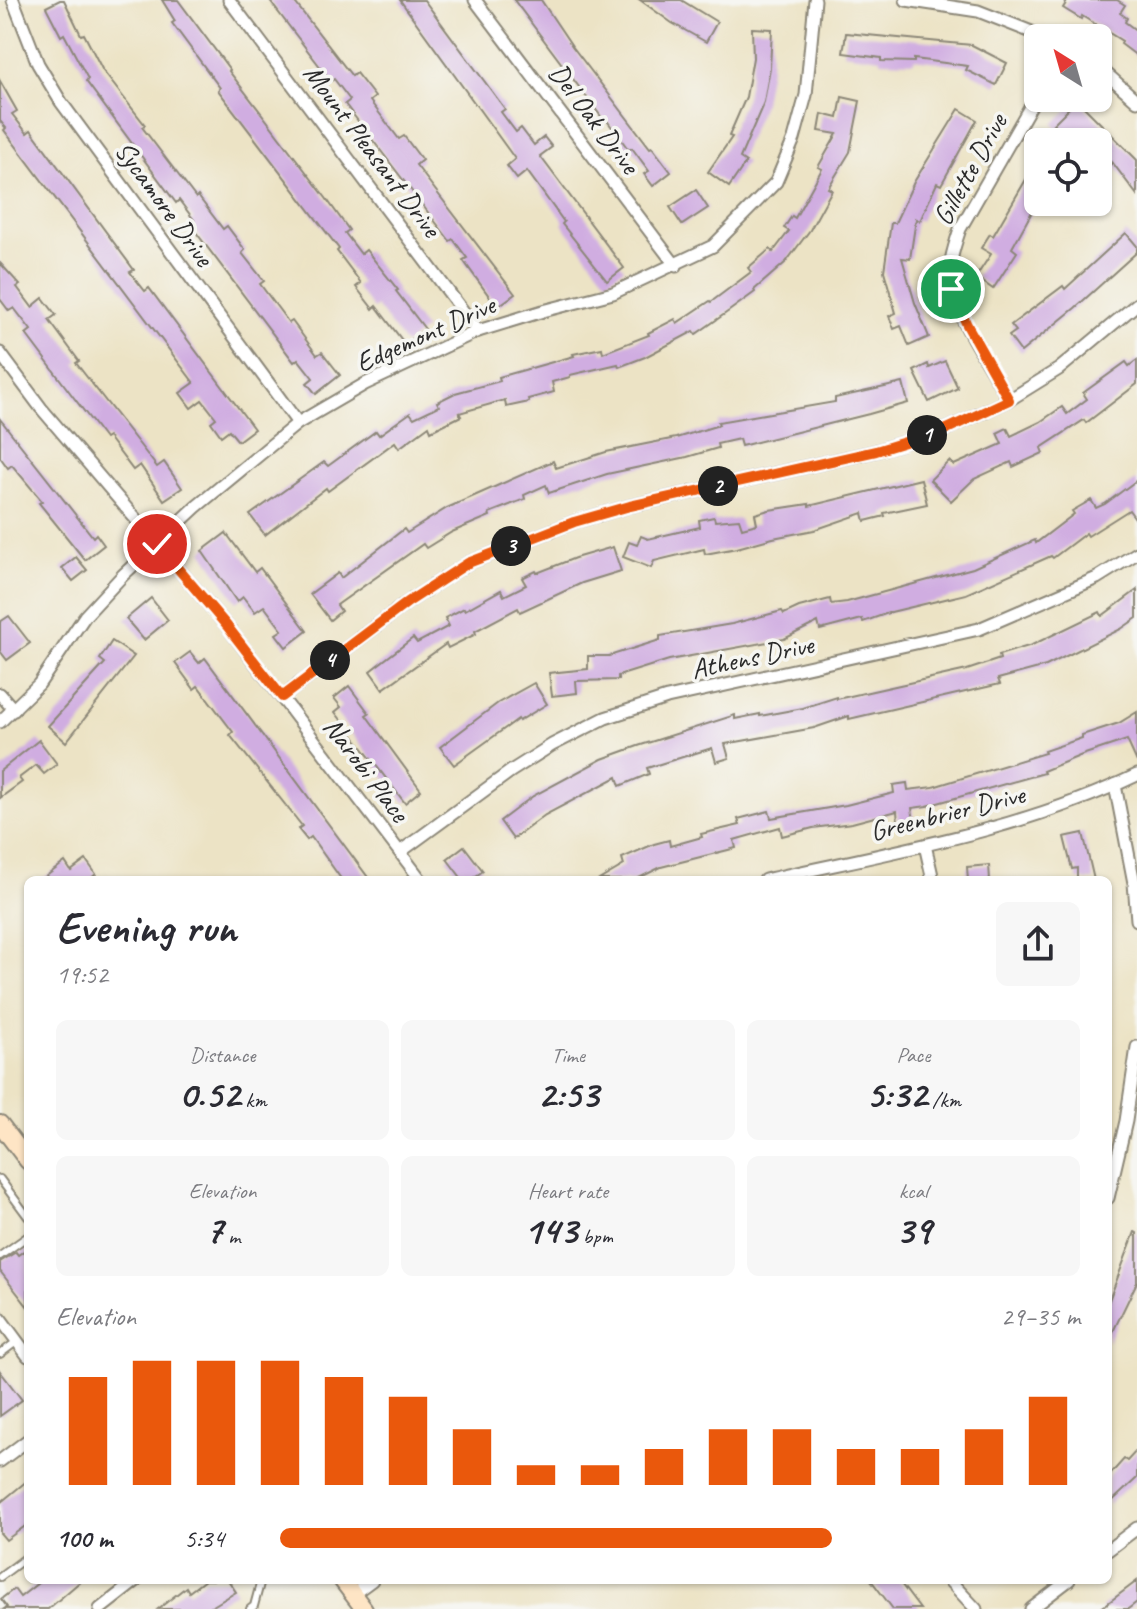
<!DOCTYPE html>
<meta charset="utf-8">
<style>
body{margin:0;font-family:Caveat,sans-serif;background:#f7f7f7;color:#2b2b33;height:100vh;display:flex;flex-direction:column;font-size:30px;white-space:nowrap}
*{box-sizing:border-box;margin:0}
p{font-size:26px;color:#7c7c81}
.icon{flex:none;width:44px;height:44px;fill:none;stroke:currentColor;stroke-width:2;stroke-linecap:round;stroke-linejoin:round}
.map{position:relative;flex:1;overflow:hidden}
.sheet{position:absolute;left:24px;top:876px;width:1088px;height:708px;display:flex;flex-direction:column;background:#fff;border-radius:12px;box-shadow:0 2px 6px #0004}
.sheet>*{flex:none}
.needle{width:52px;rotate:323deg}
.buttons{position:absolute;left:1024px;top:24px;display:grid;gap:16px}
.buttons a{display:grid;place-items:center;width:88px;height:88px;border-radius:12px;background:#fff;box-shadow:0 2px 6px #0004;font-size:40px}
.pin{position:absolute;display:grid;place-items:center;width:68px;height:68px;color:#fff;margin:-34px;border:4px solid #fff;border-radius:50%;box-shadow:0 2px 8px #0007}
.km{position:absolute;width:40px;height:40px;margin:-20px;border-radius:50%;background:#222;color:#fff;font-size:22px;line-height:40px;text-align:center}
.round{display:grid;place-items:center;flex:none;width:84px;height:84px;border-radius:12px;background:#f7f7f7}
.head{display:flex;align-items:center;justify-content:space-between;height:136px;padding:0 32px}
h1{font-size:44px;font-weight:600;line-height:60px}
.stats{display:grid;grid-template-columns:repeat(3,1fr);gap:12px;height:136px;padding:8px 32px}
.stats div{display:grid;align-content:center;border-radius:12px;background:#f7f7f7;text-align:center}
.stats b{font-size:40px;font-weight:600}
.stats small{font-size:22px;font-weight:400}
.stats p{font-size:22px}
.chart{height:224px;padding:16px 32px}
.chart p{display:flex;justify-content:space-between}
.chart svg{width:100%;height:144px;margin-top:8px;stroke:#ea580c;stroke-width:6}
ul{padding:0 32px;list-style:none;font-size:26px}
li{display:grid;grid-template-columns:128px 96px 1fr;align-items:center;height:60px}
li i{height:20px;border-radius:10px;background:#ea580c}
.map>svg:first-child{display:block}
</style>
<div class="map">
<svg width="1137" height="1609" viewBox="0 0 1137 1609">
<rect width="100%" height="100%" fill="#f6f6f2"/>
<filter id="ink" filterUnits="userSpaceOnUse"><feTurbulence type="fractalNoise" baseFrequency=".0125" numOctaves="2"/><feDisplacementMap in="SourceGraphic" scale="16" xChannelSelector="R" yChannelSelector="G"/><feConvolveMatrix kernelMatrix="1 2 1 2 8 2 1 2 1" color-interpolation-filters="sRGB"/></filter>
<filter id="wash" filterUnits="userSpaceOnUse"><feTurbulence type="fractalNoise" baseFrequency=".006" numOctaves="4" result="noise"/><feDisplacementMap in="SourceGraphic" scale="32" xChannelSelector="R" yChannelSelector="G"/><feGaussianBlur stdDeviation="1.8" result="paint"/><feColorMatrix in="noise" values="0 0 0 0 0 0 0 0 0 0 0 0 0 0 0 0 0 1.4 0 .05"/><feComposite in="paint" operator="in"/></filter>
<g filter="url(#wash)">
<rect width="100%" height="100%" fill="#ece3c5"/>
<g id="blocks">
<g fill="#d0ade1">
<polygon points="60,0 64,0 81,35 84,34 103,71 145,125 142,127 167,160 196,198 198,196 223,229 227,226 245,250 242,253 264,281 260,284 289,323 292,321 317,355 322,352 340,375 316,394 307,383 313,378 298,359 294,362 189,223 194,220 179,200 176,203 86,81 88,79 64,34 61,36 46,7"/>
<polygon points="162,0 178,0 230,70 229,71 326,198 349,230 345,233 361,254 366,250 398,290 396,291 425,329 405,344 376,306 373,309 356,287 361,283 337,251 339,249 218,90 220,88 172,23 175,21"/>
<polygon points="269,0 293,0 352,76 356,73 375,97 370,101 399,139 404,136 422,160 416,165 515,294 497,307 463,260 467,258 453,239 450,241 345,104 350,100 334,79 331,81"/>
<polygon points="400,0 424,0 505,109 501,112 516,132 521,128 534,145 544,137 552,147 540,156 624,268 607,281 562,224 564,222 527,171 517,179 507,166 515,159"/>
<polygon points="514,0 541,0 572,46 650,148 652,147 671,172 653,186 644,174 649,171 632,148 629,150 605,118 603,119"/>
<polygon points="640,0 681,0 717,22 706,42 672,23"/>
<polygon points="1068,0 1117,0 1125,5 1120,13 1127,18 1125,22 1137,31 1137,56 1121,44 1122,41 1082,16 1081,19 1063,8"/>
<polygon points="752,28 772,29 770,68 764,102 740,158 746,162 729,187 708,172 732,137 729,136 746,97 753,58"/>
<polygon points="846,33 972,45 1007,63 996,85 966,70 968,66 914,59 914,62 881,61 881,58 843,53"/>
<polygon points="0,81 17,111 12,114 27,133 31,130 134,270 130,272 145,291 149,288 254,429 238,441 229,430 221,436 211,422 216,418 202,400 191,408 180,393 194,383 4,130 6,128 0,121"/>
<polygon points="842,97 860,101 850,152 828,188 832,190 810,230 786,262 754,290 755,292 729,311 696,334 694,331 645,357 619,367 618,364 570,375 570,377 552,382 554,392 528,399 529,402 506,407 505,400 459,413 461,416 431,431 429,426 399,448 395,442 328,491 326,488 265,535 250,515 324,462 328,466 376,431 379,435 410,413 414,418 439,406 437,402 455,393 500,381 499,377 574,356 573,354 602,348 603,353 649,335 648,333 675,319 677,323 710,301 711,302 751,272 748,268 770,249 773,252 789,231 784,228 792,216 795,218 822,169 818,167 837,134 819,131 822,114 838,118"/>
<polygon points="1077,100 1137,160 1137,195 1112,162 1111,164 1098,150 1098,142 1090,142 1085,136 1081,139 1072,130 1066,137 1053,124"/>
<polygon points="959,109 977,120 941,185 937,183 920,221 916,219 910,259 902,258 915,303 929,337 909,346 901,326 894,329 889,316 896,313 884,271 891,223 895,223 914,182"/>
<polygon points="1038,159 1038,201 1012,248 1017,252 993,289 976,277 991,254 981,248 990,234 993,236"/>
<polygon points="696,190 708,208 682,225 670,207"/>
<polygon points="1126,233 1137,246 1137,252 1075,308 1021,352 1009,336 1016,331 1011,325 1063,286 1065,289"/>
<polygon points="0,263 20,285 17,287 32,307 43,298 56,315 49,320 79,361 76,363 157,467 164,462 182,488 164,500 140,465 133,470 108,437 105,439 26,334 31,330 14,308 9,311 0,299"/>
<polygon points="1137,360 1137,384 1086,423 1084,420 1041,448 1043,453 1013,467 1011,462 974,479 951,501 930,480 949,461 954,465 1002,444 997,433 1007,428 1011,436 1040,422 1062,407 1067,414 1087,399 1083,393 1126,362 1129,366"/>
<polygon points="945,361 958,388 929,402 914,371 928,364 929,368"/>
<polygon points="903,383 908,403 869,414 741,446 739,439 717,444 718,448 687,457 607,474 549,493 546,485 524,495 525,499 489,513 490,516 452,532 426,548 423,544 337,605 341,611 330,620 310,594 338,573 341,578 404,529 407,533 447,508 553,461 556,468 606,452 676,438 719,425 718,422 835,402 835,398"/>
<polygon points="0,419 93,537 96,534 104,545 85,560 39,503 42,501 12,465 8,468 0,457"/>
<polygon points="921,479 927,504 884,513 885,516 865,521 863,513 814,530 773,538 737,548 705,554 704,549 654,561 651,568 623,557 629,542 637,545 641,536 648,539 700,527 699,520 714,517 715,521 739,519 742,528 757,524 755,514 769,510 809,504 809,506"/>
<polygon points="1137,480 1137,521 1129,510 1088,536 1086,533 1053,558 1051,556 966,594 891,612 863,622 862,619 820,630 818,622 784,639 669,660 618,676 618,680 576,681 577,693 552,696 549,673 588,669 588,656 609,656 660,640 660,636 732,624 782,611 784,614 799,607 830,599 831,604 847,602 973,568 1035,540 1036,543 1074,514 1072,511 1091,500 1096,508 1105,504"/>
<polygon points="226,533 255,572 260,568 307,631 286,647 276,634 282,630 264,606 255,612 243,597 237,602 202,551"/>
<polygon points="613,547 621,571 582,583 520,612 518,608 475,631 476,634 448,648 446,644 383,689 370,671 413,638 417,643 449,626 445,618 464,608 465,610 501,590 504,596 526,585 522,578 536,571 537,573 575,558"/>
<polygon points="76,557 87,570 73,581 62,568"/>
<polygon points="1137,590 1137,618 1121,629 1046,666 998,679 1000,684 849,719 849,716 814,728 725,744 729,758 716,762 712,748 647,768 649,774 620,786 617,777 545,815 513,839 500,821 533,796 602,759 638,746 735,715 735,719 760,714 760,716 803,708 837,697 837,699 967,670 1000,659 999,655 1032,645 1100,612 1102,616"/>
<polygon points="151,598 168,620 144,640 126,619"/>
<polygon points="9,616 30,643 7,660 0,651 0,622"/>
<polygon points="112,641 134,656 66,742 48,726 105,663 100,659"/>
<polygon points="190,652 199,663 205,658 370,880 342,880 311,837 307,840 298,829 302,826 230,735 233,732 198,686 194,689 175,663"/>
<polygon points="534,683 547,704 519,721 518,719 454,765 440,747 498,703"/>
<polygon points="349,686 369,713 366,715 421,790 405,803 335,712 341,707 334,698"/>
<polygon points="1137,712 1137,762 1127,740 1082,755 1043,771 1044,773 927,806 912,808 914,821 898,823 897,811 852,823 813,828 782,836 780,827 734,840 736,848 661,867 635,880 599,880 624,865 622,858 654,844 669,840 670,846 702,837 701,834 740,825 738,819 769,811 771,818 846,805 894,793 893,785 907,783 908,790 933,787 1045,753 1044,751 1082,738 1082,735 1119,723"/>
<polygon points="39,740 57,764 44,774 36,765 19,778 22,782 0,798 0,771"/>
<polygon points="1083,833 1094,880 1077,880 1077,868 1072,869 1064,837"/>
<polygon points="464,846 483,871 470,880 463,880 447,859"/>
<polygon points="86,860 96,874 89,880 41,880 65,862 71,871"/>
<polygon points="989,865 990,880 968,880 967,867"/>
<polygon points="1135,1232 1137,1233 1137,1282 1108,1342 1108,1303"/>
<polygon points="28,1248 28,1307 0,1271 0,1262 16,1252 18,1255"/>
<polygon points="0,1371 22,1400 0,1416"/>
<polygon points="1137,1450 1137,1478 1108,1505 1108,1477 1124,1459 1127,1461"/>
<polygon points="28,1480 28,1524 6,1540 0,1533 0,1503"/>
<polygon points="42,1580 82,1580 48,1609 4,1609 7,1607 1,1599 14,1589 20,1597"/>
<polygon points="205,1580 228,1580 236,1592 208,1609 158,1609 186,1587 189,1592"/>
<polygon points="871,1580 898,1580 920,1609 893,1609"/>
<polygon points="1137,1581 1137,1602 1128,1609 1100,1609"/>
</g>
</g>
</g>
<g filter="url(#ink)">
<use href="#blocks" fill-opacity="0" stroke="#8c8778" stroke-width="2"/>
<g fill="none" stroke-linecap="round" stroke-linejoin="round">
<g stroke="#8c8778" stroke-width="10">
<g id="lane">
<polyline points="0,1179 28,1217"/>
<polyline points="0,1256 28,1236"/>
<polyline points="0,1354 16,1342"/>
<polyline points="0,1577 28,1556"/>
<polyline points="250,1609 254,1606 261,1580"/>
</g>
</g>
<g stroke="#8c8778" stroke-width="15">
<g id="street">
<polyline points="13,0 38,64 61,102 298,423"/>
<polyline points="229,0 478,331"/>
<polyline points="475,0 676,266"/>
<polyline points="906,0 978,11 1047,38"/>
<polyline points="1098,66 1137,101"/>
<polyline points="0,353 41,408 227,626 421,880"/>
<path d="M1009 400C993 370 959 321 951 290 946 271 954 247 960 229L1038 93"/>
<polyline points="0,694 14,710"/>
<polyline points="282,697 408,602 468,563 574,522 630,506 876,451 947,429 1009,400 1059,369 1137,304"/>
<polyline points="0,722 39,684 85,616 123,575 196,507 298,423 365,384 478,331 543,311 613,293 713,246 776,182 794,139 806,95 815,0"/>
<polyline points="1115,785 1134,883 1137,920"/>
<polyline points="925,845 933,880"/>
<polyline points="400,852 511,771 552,745 605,718 667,698 979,629 1097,578 1137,553"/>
<path d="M765 880C890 852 1020 831 1137 775"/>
<polyline points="1108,1198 1126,1121 1137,1047"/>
<polyline points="0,1318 28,1356"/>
<polyline points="0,1461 28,1440"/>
<polyline points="1108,1550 1137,1528"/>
<polyline points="949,1580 976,1609"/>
<polyline points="353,1594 372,1580"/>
<polyline points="100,1609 137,1580"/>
<polyline points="1031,1609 1069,1580"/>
</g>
</g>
<g stroke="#8c8778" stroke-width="20">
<g id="secondary">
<polyline points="0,1124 28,1161"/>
<polyline points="342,1580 364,1609"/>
</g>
</g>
<use href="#lane" stroke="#fff" stroke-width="6"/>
<use href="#street" stroke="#fff" stroke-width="11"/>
<use href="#secondary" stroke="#fee5c5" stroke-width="16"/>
</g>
</g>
<g fill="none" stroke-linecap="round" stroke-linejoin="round" filter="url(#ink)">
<g stroke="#fff" stroke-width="16">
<polyline id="route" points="157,544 227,626 282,697 408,602 468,563 574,522 630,506 876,451 947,429 1009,400 967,325 951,289"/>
</g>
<use href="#route" stroke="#ea580c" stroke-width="10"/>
</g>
<g text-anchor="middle" stroke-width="7" stroke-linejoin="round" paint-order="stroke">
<g font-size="28" fill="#2b2b2b" stroke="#f6f6f2">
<text transform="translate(595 118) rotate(53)" y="10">Del Oak Drive</text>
<text transform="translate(373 150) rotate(53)" y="10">Mount Pleasant Drive</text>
<text transform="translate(969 169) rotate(-61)" y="10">Gillette Drive</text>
<text transform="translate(165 203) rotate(54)" y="10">Sycamore Drive</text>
<text transform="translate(425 333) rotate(-24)" y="10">Edgemont Drive</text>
<text transform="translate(752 656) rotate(-12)" y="10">Athens Drive</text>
<text transform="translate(367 769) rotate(53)" y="10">Narobi Place</text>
<text transform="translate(947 812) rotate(-14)" y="10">Greenbrier Drive</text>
</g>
</g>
</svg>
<div class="buttons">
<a><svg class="needle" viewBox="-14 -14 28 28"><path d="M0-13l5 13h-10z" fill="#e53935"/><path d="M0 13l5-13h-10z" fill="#7c7c81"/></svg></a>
<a><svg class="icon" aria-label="locate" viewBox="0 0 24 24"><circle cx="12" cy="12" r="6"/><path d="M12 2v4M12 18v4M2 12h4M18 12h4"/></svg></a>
</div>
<div class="pin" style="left:951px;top:289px;background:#1e9e55"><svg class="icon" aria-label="arrive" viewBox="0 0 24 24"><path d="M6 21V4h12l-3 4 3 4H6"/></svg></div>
<div class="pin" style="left:157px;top:544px;background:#d93025"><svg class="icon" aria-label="check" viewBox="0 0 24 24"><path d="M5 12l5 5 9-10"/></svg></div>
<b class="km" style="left:927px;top:435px">1</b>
<b class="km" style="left:718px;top:486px">2</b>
<b class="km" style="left:511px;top:546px">3</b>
<b class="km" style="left:330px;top:660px">4</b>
<section class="sheet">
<div class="head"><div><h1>Evening run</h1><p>19:52</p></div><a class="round"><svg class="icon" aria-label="share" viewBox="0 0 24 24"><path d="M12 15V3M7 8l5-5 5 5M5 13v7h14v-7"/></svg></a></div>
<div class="stats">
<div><p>Distance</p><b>0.52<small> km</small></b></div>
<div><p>Time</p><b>2:53</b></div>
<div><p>Pace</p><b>5:32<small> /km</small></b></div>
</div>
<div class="stats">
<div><p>Elevation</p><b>7<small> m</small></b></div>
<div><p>Heart rate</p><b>143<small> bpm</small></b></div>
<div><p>kcal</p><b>39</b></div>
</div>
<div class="chart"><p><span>Elevation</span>29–35 m</p>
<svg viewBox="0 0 160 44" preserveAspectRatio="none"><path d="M5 44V11M15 44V6M25 44V6M35 44V6M45 44V11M55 44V17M65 44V27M75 44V38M85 44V38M95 44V33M105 44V27M115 44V27M125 44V33M135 44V33M145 44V27M155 44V17"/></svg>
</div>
<ul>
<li><b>100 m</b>5:34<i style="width:69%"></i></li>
</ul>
</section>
</div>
